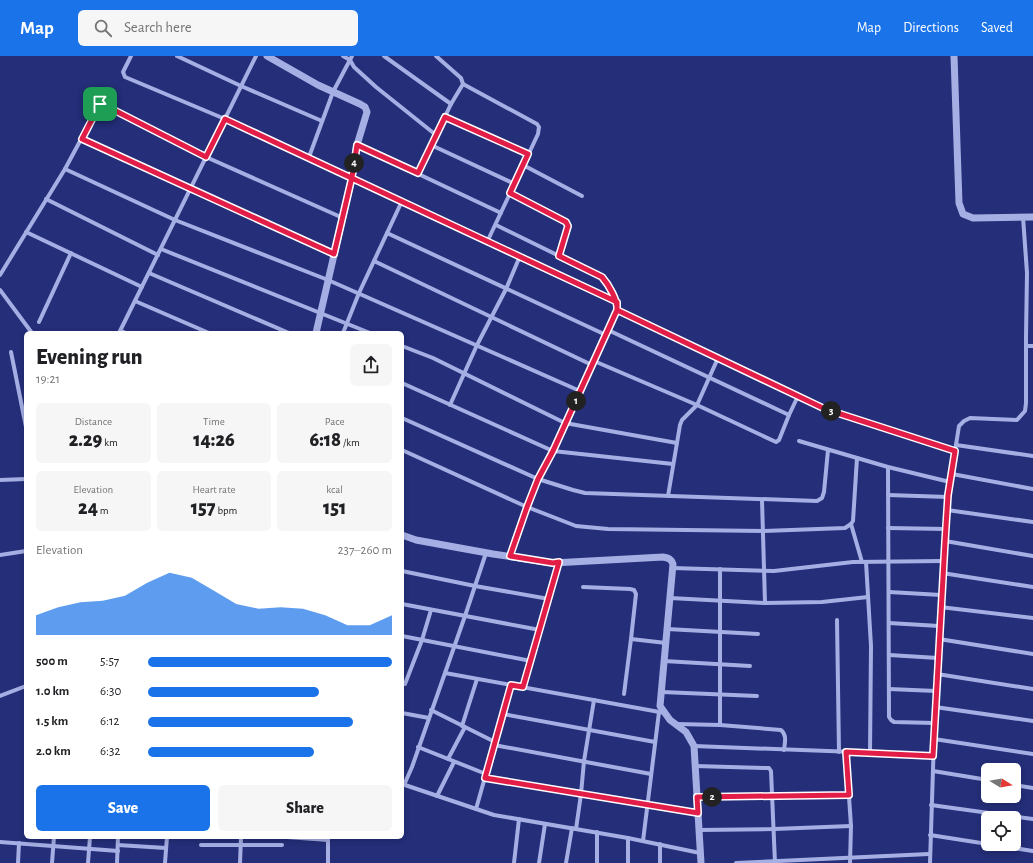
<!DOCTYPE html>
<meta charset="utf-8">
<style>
body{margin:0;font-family:"Alegreya Sans",sans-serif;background:#f6f6f6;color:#202124;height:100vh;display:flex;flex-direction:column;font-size:15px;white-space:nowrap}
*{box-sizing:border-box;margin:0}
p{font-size:13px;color:#757577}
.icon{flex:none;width:22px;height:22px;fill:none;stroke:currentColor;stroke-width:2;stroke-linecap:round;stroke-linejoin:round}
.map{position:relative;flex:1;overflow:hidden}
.sheet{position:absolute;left:24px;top:275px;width:380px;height:508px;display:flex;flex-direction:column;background:#fff;border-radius:6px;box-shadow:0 2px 6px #0003}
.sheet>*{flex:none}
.needle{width:26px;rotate:101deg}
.fabs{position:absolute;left:981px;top:707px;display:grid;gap:8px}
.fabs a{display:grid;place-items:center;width:40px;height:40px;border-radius:6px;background:#fff;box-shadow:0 2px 6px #0003;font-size:20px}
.pin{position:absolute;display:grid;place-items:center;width:34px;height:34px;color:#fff;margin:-17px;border-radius:8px;box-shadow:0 2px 6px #0006}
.km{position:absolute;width:20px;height:20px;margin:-10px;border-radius:50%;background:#222;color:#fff;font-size:11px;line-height:20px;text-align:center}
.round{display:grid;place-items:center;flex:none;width:42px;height:42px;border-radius:6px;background:#f6f6f6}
.headline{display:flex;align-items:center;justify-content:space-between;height:68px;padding:0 12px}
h1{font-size:22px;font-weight:800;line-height:30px}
.metrics{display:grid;grid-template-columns:repeat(3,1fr);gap:6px;height:68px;padding:4px 12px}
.metrics div{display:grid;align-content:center;border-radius:6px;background:#f6f6f6;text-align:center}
.metrics b{font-size:20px;font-weight:800}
.metrics small{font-size:11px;font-weight:400}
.metrics p{font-size:11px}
.chart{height:112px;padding:8px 12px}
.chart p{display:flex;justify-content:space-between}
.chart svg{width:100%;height:72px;margin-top:4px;fill:#1a73e8;opacity:.7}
.button{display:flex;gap:8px;margin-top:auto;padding:8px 12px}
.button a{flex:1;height:46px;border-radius:6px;background:#1a73e8;color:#fff;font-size:16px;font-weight:800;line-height:46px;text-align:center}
.button a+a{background:#f6f6f6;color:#202124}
ul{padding:0 12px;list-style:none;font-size:13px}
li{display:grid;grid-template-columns:64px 48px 1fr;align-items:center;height:30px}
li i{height:10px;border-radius:5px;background:#1a73e8}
header{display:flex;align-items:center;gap:24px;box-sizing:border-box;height:56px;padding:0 20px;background:#1a73e8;color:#fff}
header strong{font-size:19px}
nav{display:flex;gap:22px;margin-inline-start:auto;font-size:14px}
.search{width:280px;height:36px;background:#f6f6f6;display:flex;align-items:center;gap:10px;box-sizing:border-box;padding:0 14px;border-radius:6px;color:#757577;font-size:15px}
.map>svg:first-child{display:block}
</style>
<header>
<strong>Map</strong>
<div class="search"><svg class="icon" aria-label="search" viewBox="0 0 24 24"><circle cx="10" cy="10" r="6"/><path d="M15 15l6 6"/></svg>Search here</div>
<nav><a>Map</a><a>Directions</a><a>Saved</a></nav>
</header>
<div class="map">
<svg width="1033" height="807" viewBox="0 0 1033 807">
<rect width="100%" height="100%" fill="#242e79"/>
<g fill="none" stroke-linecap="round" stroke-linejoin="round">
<g stroke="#a6afe4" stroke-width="4">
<polyline points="131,0 123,16 125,21 225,63 617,246 617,255 553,395 538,423 527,451 510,500"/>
<polyline points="177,0 241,30 322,65"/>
<polyline points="343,0 350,4 354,11 376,31 436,79"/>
<polyline points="384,0 451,48"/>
<polyline points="463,28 537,68 539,71 538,78 488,184"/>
<polyline points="445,61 528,98"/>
<polyline points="82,83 334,198"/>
<polyline points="357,89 501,157"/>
<polyline points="431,89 515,128"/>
<polyline points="309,101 333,36 352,0"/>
<polyline points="523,109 582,140"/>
<polyline points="65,113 175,164 328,224 580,335"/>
<polyline points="418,117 451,48 463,28 461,22 436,0"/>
<polyline points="511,137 566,165 568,168 559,200"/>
<polyline points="46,143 158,199"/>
<polyline points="496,169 598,219 605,225 615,244"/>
<polyline points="26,176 142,231"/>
<polyline points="387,177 606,279"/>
<polyline points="161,193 370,277"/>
<polyline points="374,205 592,309"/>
<polyline points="149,217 289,277"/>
<polyline points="0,219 65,113 100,48 103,49 206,101 343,162"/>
<polyline points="0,234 32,277"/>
<polyline points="135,245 209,277"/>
<polyline points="617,255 825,353 955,395"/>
<polyline points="39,266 71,197"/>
<polyline points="608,274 789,359"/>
<polyline points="121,275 126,277"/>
<polyline points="119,277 256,0"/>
<polyline points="343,277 359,237 402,145"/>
<polyline points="402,290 433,302 565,367 677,387"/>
<polyline points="1026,290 1033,290"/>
<polyline points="11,296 26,371"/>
<polyline points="594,305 697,349 776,386 779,384 789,359 798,340"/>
<polyline points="402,327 553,395 673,408"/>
<polyline points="450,349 477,289 506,233 520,200"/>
<polyline points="402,362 538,423 573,434 585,437 817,445 822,442 824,436 828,394"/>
<polyline points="799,385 888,411 950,426"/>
<polyline points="956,389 1033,400"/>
<polyline points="402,394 527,451 576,470 608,473 764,475 845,472 851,468 853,465 857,402"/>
<polyline points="888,411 889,661 891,664 894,666 934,667"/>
<polyline points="952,418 1033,433"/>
<polyline points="0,424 26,423"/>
<polyline points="888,439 948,441"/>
<polyline points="668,440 680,369 682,364 697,349 718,302"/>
<polyline points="762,444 765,547"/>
<polyline points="947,454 1033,466"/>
<polyline points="851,468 862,506"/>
<polyline points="888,472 946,473"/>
<polyline points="945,485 1033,500"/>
<polyline points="0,499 26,495"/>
<polyline points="866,506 871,590 870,697"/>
<polyline points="672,512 774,515 853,506 943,505"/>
<polyline points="720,513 720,669"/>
<polyline points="402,515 475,530 549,543"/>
<polyline points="942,517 1033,531"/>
<polyline points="583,531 630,533 634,534 636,538 631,583 666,587"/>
<polyline points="889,536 941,539"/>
<polyline points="670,542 765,547 822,546 868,541"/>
<polyline points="402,548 540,574"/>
<polyline points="940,551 1033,562"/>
<polyline points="837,564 839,696"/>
<polyline points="889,567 939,570"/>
<polyline points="667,573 758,578"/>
<polyline points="402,580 531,605"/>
<polyline points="939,583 1033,598"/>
<polyline points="889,599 938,602"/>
<polyline points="664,605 750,610"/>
<polyline points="445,617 665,657"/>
<polyline points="937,618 1033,633"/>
<polyline points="405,628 422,584 431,554"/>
<polyline points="523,631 559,507"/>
<polyline points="889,633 936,635"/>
<polyline points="662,636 757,640"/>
<polyline points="624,638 631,583"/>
<polyline points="0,640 26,630"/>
<polyline points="935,651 1033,665"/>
<polyline points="431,654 495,686"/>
<polyline points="402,657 429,662"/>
<polyline points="503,658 655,686"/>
<path d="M677 668 720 669 781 674C787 679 785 686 784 694"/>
<polyline points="462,670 477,623"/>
<polyline points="934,683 1033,698"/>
<polyline points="494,689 651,718"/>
<polyline points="694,690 933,699"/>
<polyline points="418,691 486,718"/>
<polyline points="846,696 851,770 850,807"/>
<polyline points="448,703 465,671"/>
<polyline points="695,710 765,712 769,712 771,715 775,807"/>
<polyline points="933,715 988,724"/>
<polyline points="485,722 698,757"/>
<polyline points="402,728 494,759 628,782 700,797"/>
<polyline points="404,729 412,711 465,560 486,497"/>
<polyline points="1014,729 1033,732"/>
<polyline points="437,740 454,706"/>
<polyline points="697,741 849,739"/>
<polyline points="931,749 1033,763"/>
<polyline points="476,753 511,629"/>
<polyline points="576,773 581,738 584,705 594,644"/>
<polyline points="699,774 774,773 851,770"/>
<polyline points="930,779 1033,795"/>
<polyline points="287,781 328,784"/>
<polyline points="628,782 628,807"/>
<polyline points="643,785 659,656"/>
<polyline points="0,786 118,795"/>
<polyline points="660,788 660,807"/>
<polyline points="118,789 166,792"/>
<polyline points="201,789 282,789"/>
<polyline points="18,807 19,787"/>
<polyline points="52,807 54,781"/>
<polyline points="88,807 90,781"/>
<polyline points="117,807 118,781"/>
<polyline points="165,807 167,781"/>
<polyline points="240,807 241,781"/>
<polyline points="328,807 328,781"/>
<polyline points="514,807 519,763"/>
<polyline points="539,807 545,768"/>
<polyline points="566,807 572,772"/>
<polyline points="597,807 597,776"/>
<polyline points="736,807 929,798"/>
<polyline points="930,807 935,651 943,505 948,439 959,370 964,365 970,362 1017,364 1025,355 1026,347 1026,281 1027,217 1023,161"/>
</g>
<g stroke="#a6afe4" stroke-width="7">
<polyline points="267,0 318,29 360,48 365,51 367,56 357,89 352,121 316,277"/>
<polyline points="954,0 959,147 963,158 973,162 1033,161"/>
<path d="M402 479 416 484 493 498 553 507 663 501C669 502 671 503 673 508L660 650 670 664 686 676 694 690 701 807"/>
</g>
</g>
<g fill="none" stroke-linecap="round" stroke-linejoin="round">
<g stroke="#fff" stroke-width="8">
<path id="route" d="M100 48 104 49 206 101 225 63 617 246V254L553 395 538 423 527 451 510 500 553 507 559 506 523 631 511 629 485 722 698 757 697 741 849 739 846 696 933 700 945 486 948 439 955 395 825 353 617 254C618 245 609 229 602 221L559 200 568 170 566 166 510 137 528 98 445 61 418 117 357 89 352 121 334 198 82 83 100 48"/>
</g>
<use href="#route" stroke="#e11d48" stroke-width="5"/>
</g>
</svg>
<div class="fabs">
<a><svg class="needle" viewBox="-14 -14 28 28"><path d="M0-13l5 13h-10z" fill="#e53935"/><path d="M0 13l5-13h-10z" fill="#757577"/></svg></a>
<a><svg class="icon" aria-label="locate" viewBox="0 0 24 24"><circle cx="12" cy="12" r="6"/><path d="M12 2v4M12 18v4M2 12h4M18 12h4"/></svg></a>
</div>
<div class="pin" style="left:100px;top:48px;background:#1e9e55"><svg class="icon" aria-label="arrive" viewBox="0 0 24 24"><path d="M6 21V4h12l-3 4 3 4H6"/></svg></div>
<b class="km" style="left:576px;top:345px">1</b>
<b class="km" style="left:712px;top:741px">2</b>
<b class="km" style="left:831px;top:355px">3</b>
<b class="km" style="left:354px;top:107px">4</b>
<section class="sheet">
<div class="headline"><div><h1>Evening run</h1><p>19:21</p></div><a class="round"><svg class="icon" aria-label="share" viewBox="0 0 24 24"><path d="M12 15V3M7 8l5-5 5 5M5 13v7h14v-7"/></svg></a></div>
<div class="metrics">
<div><p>Distance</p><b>2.29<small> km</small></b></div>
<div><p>Time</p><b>14:26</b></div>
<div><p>Pace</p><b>6:18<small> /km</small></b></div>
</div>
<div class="metrics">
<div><p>Elevation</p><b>24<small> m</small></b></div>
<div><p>Heart rate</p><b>157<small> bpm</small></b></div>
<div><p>kcal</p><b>151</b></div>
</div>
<div class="chart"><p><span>Elevation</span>237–260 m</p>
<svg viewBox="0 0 160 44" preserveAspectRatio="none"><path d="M0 44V32L10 27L20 24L30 23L40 20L50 12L60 6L70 9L80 17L90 25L100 28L110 27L120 28L130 32L140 38L150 38L160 32V44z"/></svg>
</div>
<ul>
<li><b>500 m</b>5:57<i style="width:100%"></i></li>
<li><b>1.0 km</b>6:30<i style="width:70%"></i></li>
<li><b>1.5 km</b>6:12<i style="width:84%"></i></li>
<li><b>2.0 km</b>6:32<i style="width:68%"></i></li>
</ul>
<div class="button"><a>Save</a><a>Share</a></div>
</section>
</div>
